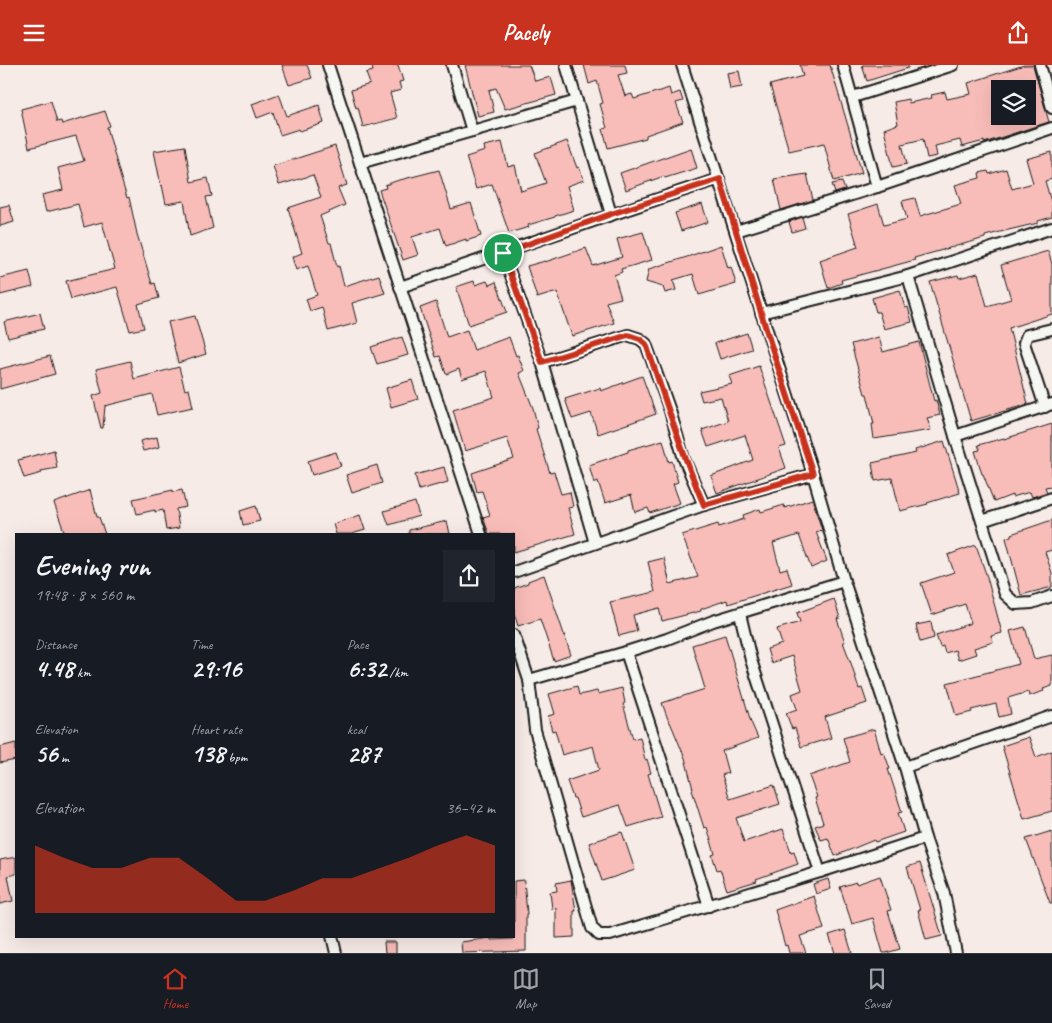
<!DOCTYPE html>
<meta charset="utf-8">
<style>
body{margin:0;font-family:Caveat,sans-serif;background:#20242c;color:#f1f3f6;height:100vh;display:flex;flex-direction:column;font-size:19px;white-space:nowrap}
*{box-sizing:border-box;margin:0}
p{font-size:16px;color:#9ea1a6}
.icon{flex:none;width:28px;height:28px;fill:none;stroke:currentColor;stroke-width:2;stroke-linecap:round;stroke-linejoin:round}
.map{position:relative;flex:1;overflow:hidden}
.drawer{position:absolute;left:15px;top:468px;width:500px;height:405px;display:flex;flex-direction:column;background:#171b24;border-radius:0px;box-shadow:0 5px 20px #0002}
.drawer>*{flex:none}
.controls{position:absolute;left:991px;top:15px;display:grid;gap:10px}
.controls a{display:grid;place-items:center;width:45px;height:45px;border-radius:0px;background:#171b24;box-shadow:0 5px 20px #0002;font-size:25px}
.pin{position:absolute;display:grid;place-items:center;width:42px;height:42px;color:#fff;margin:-21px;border:2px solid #fff;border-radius:50%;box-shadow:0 1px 5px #0007}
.round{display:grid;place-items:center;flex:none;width:52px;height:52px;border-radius:0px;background:#20242c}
.headline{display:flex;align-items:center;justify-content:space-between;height:85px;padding:0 20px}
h1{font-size:28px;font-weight:800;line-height:38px}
.figures{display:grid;grid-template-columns:repeat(3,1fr);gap:8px;height:85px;padding:5px 20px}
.figures div{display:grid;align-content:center}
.figures b{font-size:25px;font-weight:800}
.figures small{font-size:14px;font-weight:400}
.figures p{font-size:14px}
.chart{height:140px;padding:10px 20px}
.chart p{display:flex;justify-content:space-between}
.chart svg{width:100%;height:90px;margin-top:5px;fill:#c8321e;opacity:.7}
header{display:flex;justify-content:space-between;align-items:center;height:65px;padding:0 20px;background:#c8321e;color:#fff;font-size:22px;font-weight:800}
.tabs{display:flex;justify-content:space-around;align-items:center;height:70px;border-top:1px solid #363941;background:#171b24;font-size:14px;color:#9ea1a6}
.tabs a{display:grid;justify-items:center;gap:2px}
.tabs .active{color:#c8321e}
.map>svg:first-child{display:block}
</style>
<header><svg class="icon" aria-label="menu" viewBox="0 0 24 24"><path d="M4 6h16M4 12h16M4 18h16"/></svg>Pacely<svg class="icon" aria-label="share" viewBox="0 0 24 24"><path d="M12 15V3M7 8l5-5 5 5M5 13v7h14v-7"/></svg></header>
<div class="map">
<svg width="1052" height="888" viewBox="0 0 1052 888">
<rect width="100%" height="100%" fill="#f7ebe7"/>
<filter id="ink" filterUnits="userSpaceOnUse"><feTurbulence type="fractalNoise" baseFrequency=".02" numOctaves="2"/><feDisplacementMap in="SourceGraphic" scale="10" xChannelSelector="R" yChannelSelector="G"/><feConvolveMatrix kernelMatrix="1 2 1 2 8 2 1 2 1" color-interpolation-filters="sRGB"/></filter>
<g filter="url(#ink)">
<g fill="#f9bdb9" stroke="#1c1c1c" fill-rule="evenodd">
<polygon points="282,0 307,0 312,13 289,20"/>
<polygon points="372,0 398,0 403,16 399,17 401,25 390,28 397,53 363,62 358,42 356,43 351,25 370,19 366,8 373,6"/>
<polygon points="465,0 529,0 535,16 551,12 556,30 505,44 496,23 489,25 494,47 478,51"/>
<polygon points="584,0 625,0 627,8 618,10 625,31 632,29 634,34 669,23 671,30 680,27 683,36 676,38 683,57 646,70 646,73 608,83 603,64 607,63 600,39 603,38 597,16 589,19"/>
<polygon points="800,0 830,0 862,108 834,116 824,78 789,86 770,20 803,11"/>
<polygon points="862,0 908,0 908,3 867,16"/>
<path d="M1024 0H1033L1049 57 984 78V76L962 82 960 75 935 81 937 91 927 93 923 74 902 79 907 99 893 102 884 64 898 59 894 37 908 34 909 38 932 33 931 30 945 27 947 34 971 29 968 18ZM1000 24H1028V51H1000Z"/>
<polygon points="739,6 742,22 730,24 727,8"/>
<polygon points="279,29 287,51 319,40 324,58 300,66 299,64 280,70 273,47 257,53 252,39"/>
<polygon points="51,36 57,57 61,56 62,59 105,46 110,61 107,62 120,110 127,133 129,132 137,169 152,219 155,218 159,233 138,239 144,263 130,266 117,222 71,234 66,216 115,204 102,157 84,162 78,139 46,147 42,130 63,125 58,103 84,96 76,71 29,83 21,44"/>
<polygon points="567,76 577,103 579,102 584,115 567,121 574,145 555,151 555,152 528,160 529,162 509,168 492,119 476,124 466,92 485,86 484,81 502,77 508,102 515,100 521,126 546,118 535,88"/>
<polygon points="185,81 191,117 208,113 212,131 206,132 213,163 190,171 184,136 166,139 162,120 161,121 154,86"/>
<polygon points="335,81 347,120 338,123 345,140 320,151 329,178 331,178 337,202 339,201 344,221 379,210 385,228 352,238 357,258 328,266 322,242 310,246 306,234 317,230 308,201 296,205 292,192 302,188 288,143 321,132 313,110 279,120 273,101"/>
<polygon points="691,83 697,103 665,113 664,111 626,125 620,108"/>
<polygon points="1052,87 1052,114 1045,116 1052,140 1052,152 1038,156 1038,158 1000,167 985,171 985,173 914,193 915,195 841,215 842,218 828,223 820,195 858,182 848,149 878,139 884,160 907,154 902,136 915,133 920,151 961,139 955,120 980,113 979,108 988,106 989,109 1006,104 1012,124 1033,118 1026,94"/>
<polygon points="439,105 451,144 471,138 481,171 466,176 466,174 446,181 440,163 412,172 418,190 403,195 379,125 386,123 385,120 396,116"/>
<polygon points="807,109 813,135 781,145 774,114"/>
<polygon points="842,117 845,125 835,128 832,119"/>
<polygon points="702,139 708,157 681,166 675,148"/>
<polygon points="9,140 14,157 0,161 0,142"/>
<polygon points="802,152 805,163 792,167 789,157"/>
<polygon points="643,167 652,195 621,204 622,207 614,210 621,233 606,237 614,258 572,271 557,227 537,233 527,201 545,196 545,197 586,183 593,201 622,192 617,174"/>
<polygon points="721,180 728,203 731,202 736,219 699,230 693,209 673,215 676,225 665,228 663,222 646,217 649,204 687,192"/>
<polygon points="1048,186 1052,199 1052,249 1009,263 1028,339 971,356 930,217 958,210 959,213 978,208 987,241 1011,234 1001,200"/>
<polygon points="29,206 33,222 0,230 0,213"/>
<polygon points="474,216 475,220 487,216 489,220 496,217 507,247 469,260 456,222"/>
<polygon points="900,225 905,243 908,242 912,257 884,264 879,247 876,247 872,233"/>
<polygon points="436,237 447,272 467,265 474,285 509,272 516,291 518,290 524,306 519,308 533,343 538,363 536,364 550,408 554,407 561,429 570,427 573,442 568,443 575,469 514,487 514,469 489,469 483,452 490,450 482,426 477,427 472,408 514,394 507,373 465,386 453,345 494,332 486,306 462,314 459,304 446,309 440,291 436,292 420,243"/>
<polygon points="40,248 44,264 8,273 4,257"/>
<polygon points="195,251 206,289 178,298 168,257"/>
<polygon points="747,268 752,284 720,294 715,278"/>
<polygon points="402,272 408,290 377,299 371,282"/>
<polygon points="879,272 883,287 919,277 934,336 936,335 940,350 927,353 931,365 874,374 872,359 874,359 867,329 865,329 851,279"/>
<polygon points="50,291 55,309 0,324 0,304"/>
<polygon points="130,296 134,314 179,302 185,325 189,324 193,342 157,350 152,329 105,341 103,363 101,363 93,331 102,328 96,304"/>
<polygon points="759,301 786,381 779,383 786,403 717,428 711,411 753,395 745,370 708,382 702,365 728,356 721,332 702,336 699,326 732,319 729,311"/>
<polygon points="642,311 656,349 598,369 591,348 572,354 565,334 600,323 601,326"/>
<polygon points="412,315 418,334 391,342 386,323"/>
<polygon points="1052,359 1052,421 1045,422 1047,427 1032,432 1030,427 1012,432 1012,430 994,437 983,409 982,409 975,386 980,385 978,380 1004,373 1004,374"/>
<polygon points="157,372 159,382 143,386 140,376"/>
<polygon points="663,375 669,397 672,396 678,417 673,419 680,438 650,448 648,443 635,447 631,430 605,438 598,416 594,418 589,400 628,387 628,385"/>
<polygon points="944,376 960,428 927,438 928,439 900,446 892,413 875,416 872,398 916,388 915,385"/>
<polygon points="54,385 57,403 41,406 42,408 24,413 18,395"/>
<polygon points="336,387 341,401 312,410 308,396"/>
<polygon points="377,400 382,418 352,428 346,410"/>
<polygon points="444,402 448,417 419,425 415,410"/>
<polygon points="90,425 97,452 99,452 105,469 65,469 54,438"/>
<polygon points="173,425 173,427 182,425 186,442 176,444 179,463 166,465 163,445 155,447 155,445 137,449 133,434"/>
<polygon points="812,434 822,465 816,467 827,496 811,503 799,470 773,478 780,505 787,503 792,519 728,539 727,535 701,544 701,546 662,556 659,543 633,550 637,566 619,571 610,537 655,527 648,497 664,493 670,519 698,512 682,470 718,459 719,462 744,454 743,450 760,444 761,447 784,440 785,443"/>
<polygon points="415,437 419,451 389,460 384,446"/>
<polygon points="256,441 260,456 243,460 240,446"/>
<polygon points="360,450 365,465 352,469 336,469 333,459"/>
<polygon points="1052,455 1052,485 1045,487 1052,508 1052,522 1021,530 1006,473 1011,471 1011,469"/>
<polygon points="447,456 450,469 409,469 409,465"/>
<polygon points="976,480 987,512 1002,568 991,571 993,577 974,583 976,589 958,595 955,585 945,588 943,581 940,582 936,570 971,558 965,539 932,550 921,518 954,507 948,490"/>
<polygon points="544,510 571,590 554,596 540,554 518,561 514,548 514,523 528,518 528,516"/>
<polygon points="834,534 840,553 837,554 845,577 843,577 852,601 859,624 862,623 867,638 825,652 831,673 801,682 795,663 792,664 786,648 797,644 792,629 802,625 792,591 771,598 767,584 782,579 777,564 800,557 797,548"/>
<polygon points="931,557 934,573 920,577 916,560"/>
<polygon points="1025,562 1034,594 1052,590 1052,621 1043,624 1044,626 1029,631 1028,627 1008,633 1011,649 999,652 996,639 971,645 972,647 956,651 947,618 1019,599 1010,566"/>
<polygon points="725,570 751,657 758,673 722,686 728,708 722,710 730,734 774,720 780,739 736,753 744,777 783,764 791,787 794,786 798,799 756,814 757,816 727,825 720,804 717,805 712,790 715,789 707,762 704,763 692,725 693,724 685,693 670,657 669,657 662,638 705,624 692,580"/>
<polygon points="577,621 579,630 597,626 598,629 622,623 625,638 623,639 633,674 640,672 645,695 647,694 651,708 648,709 661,752 628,762 620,740 581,752 575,733 573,733 567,716 599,705 593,681 562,690 555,665 552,666 548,651 555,649 549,629"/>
<polygon points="874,664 881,688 884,687 890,704 888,704 902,747 898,748 904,767 875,777 874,775 835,791 828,773 821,775 815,761 823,758 815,733 817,732 809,711 850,697 843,673"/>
<polygon points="1029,672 1036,692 1052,686 1052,746 1024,754 1002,681"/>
<polygon points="16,678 16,695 0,698 0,682"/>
<polygon points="1052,766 1052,838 1050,838 1026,774"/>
<polygon points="622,767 635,805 602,816 589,778"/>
<polygon points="16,792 16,809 8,811 13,836 0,839 0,795"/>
<polygon points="920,798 942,871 926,875 918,845 920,845 907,802"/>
<polygon points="880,811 891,845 888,846 900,884 886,888 883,888 873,853 852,859 840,822 856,817 857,819"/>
<polygon points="828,814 831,824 816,829 813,819"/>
<polygon points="524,815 527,849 526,849 526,886 462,888 461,877 491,873 491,875 514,874 514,816"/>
<polygon points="571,815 576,846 574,846 574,872 556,873 556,843 552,844 550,827 557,826 556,818"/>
<polygon points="814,831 824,864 800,871 806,888 789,888 787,880 785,881 775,845"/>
<polygon points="845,865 852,888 835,888 829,870"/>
<polygon points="384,877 396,877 396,888 385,888"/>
</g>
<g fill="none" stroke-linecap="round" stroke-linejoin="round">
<g stroke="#1c1c1c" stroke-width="14">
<g id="street">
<polyline points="328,0 481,469"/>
<polyline points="452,0 472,66"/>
<polyline points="566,0 611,149"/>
<polyline points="682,0 813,409 844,516"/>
<polyline points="843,0 877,122"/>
<polyline points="1040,0 1052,43"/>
<polyline points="853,32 953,0"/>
<polyline points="360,98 577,36"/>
<polyline points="1052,163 908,211 955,371 1005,529 1016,539 1032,538 1052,531"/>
<polyline points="736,166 877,122 1052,63"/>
<polyline points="503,188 542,297 595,478"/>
<path d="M400 222C507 187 612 148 719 114"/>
<polyline points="761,248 908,211"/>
<polyline points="542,297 628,270 640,274 646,279 670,346 684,394 704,440"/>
<polyline points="1045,342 1024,278 1027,270 1052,264"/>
<polyline points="955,371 1052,339"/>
<polyline points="982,456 1052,433"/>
<polyline points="514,507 704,440 813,409"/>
<polyline points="740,549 751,595 820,807 925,773"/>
<polyline points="514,570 529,615 535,665 592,863 599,870 610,870 820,807"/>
<polyline points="626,587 709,841"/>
<polyline points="529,615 626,587 667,574 713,556 844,516 905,702 925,773 944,828 956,888"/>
<polyline points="905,702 1052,651"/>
<polyline points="332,871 336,888"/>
</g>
</g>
<use href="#street" stroke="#f6f6f2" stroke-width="10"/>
</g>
</g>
<g fill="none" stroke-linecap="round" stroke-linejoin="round" filter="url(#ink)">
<g stroke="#fff" stroke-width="10">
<path id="route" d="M720 114 770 277 813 409 704 440C681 387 665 333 646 279L640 274 628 270 542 297 503 188 611 149Z"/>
</g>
<use href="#route" stroke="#c8321e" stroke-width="6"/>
</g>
</svg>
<div class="controls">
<a><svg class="icon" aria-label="layers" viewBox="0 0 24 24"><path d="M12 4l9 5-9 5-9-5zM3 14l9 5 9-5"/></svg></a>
</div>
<div class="pin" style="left:503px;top:188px;background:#1e9e55"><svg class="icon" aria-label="arrive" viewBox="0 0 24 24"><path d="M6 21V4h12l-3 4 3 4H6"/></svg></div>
<section class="drawer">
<div class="headline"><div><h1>Evening run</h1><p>19:48 · 8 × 560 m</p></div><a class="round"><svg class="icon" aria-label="share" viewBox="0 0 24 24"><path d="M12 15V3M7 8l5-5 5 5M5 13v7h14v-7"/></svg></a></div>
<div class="figures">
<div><p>Distance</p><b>4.48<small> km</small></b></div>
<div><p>Time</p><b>29:16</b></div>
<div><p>Pace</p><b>6:32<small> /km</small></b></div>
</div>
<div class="figures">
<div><p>Elevation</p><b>56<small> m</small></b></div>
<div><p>Heart rate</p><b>138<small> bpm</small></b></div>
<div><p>kcal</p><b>287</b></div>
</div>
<div class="chart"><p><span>Elevation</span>36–42 m</p>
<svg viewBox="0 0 160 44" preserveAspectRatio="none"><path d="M0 44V11L10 17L20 22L30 22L40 17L50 17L60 27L70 38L80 38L90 33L100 27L110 27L120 22L130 17L140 11L150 6L160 11V44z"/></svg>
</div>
</section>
</div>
<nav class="tabs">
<a class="active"><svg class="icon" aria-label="home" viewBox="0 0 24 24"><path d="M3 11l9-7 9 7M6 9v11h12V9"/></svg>Home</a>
<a><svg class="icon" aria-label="map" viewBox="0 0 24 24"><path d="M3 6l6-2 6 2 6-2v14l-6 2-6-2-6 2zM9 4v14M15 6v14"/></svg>Map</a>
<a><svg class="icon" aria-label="saved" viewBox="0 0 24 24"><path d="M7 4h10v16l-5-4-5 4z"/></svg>Saved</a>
</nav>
